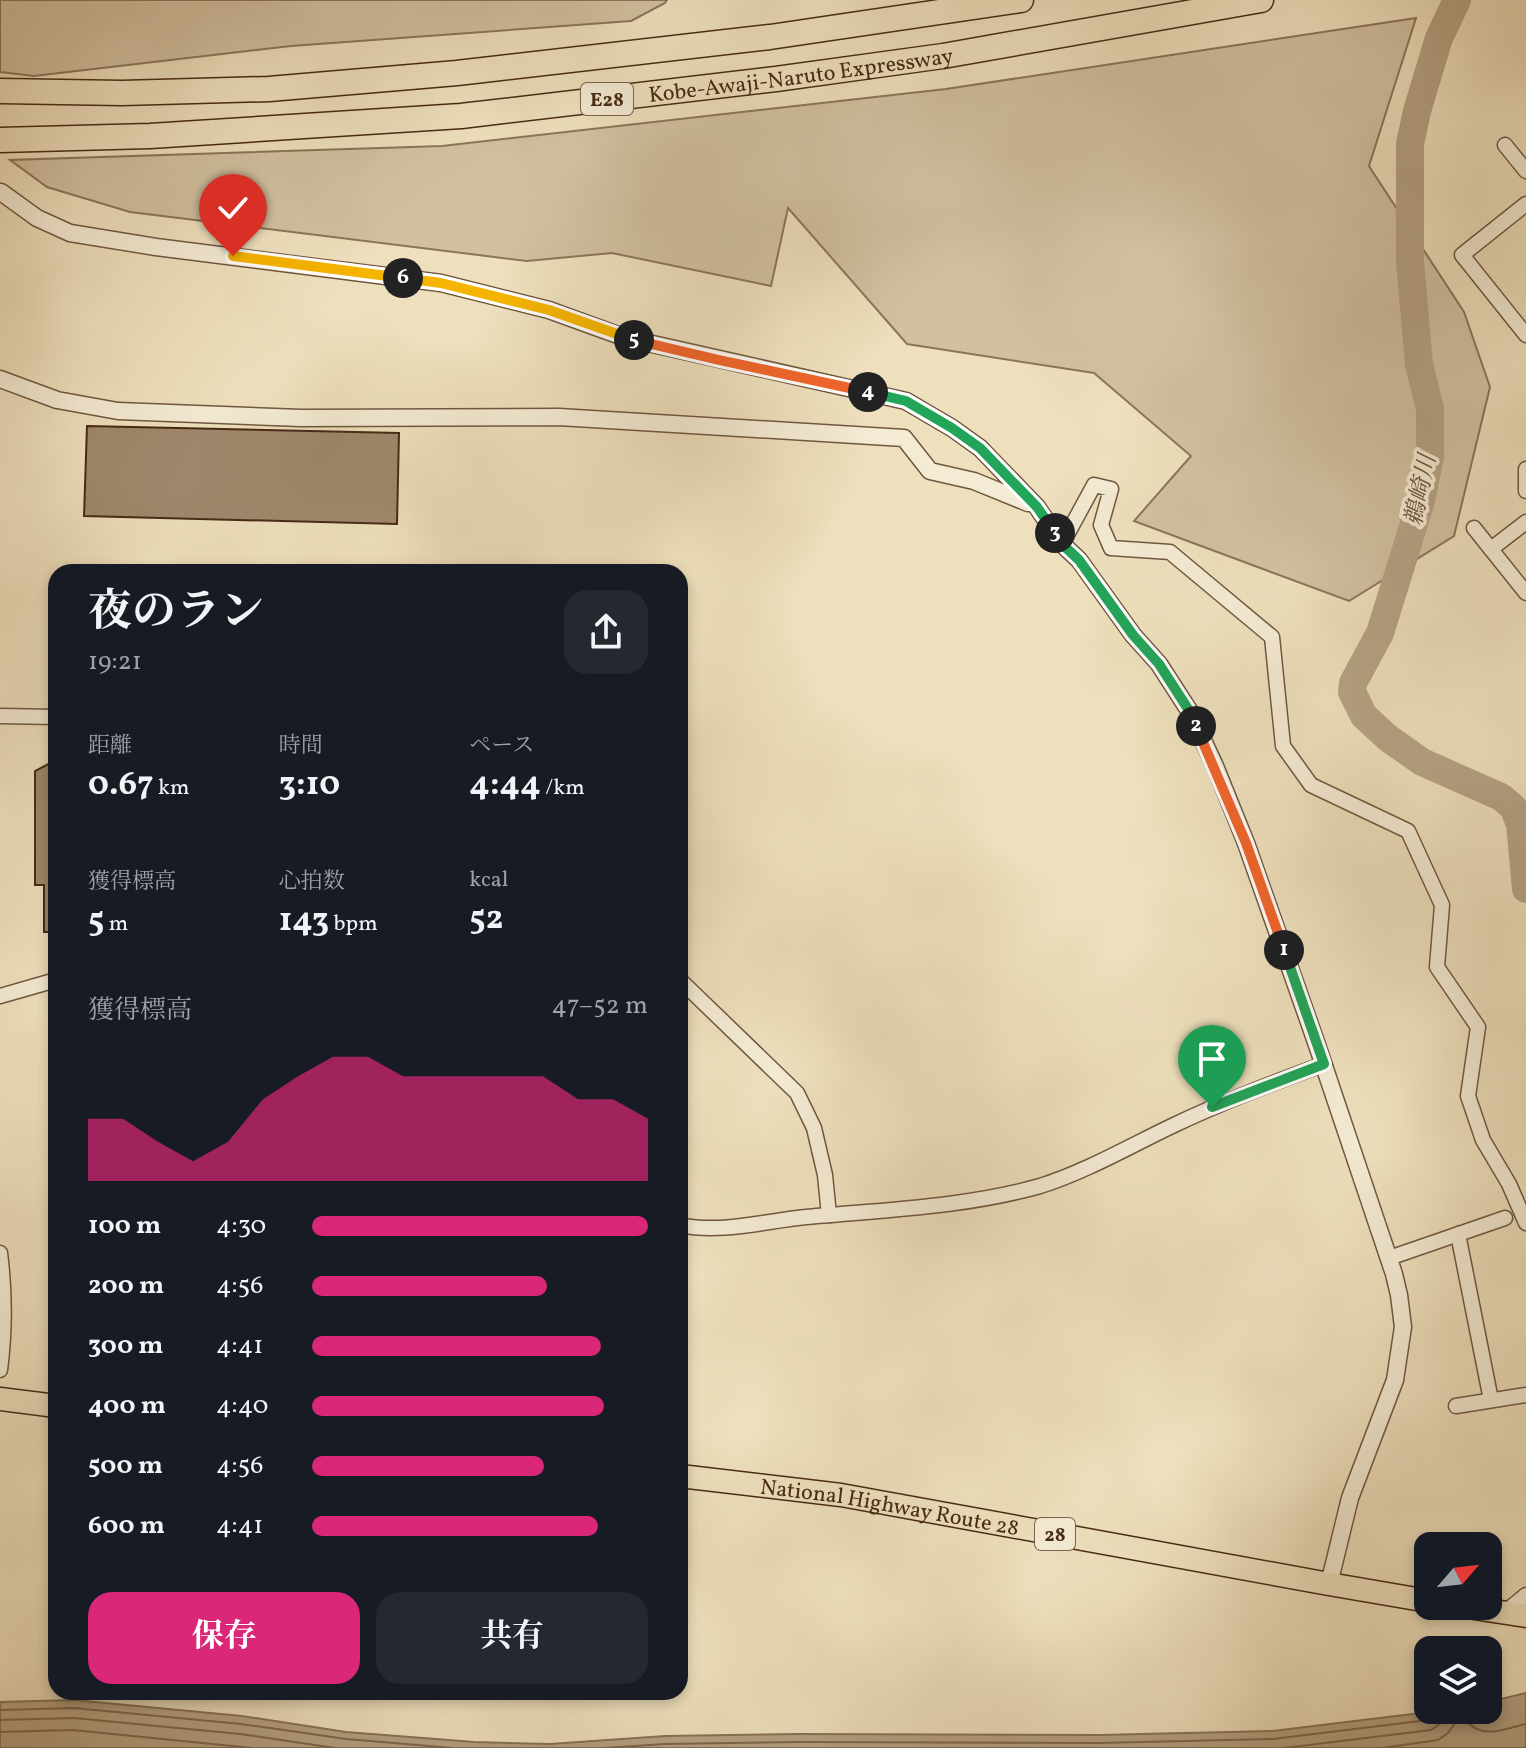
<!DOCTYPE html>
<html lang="ja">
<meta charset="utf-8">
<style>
body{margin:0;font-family:Vollkorn,"Noto Serif JP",serif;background:#242831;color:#f1f3f6;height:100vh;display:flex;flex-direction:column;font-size:30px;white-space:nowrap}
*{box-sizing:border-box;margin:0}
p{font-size:26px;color:#9ea1a6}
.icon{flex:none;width:44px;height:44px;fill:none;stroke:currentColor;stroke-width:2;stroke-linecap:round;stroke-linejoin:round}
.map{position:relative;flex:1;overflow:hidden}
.panel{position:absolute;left:48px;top:564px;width:640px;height:1136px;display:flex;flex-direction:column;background:#171b24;border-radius:24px;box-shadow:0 4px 12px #0003}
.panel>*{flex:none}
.needle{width:52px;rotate:62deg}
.tools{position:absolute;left:1414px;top:1532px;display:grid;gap:16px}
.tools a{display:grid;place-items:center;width:88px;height:88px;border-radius:16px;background:#171b24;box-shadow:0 4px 12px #0003;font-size:40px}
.pin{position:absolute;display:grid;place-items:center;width:68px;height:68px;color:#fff;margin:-82px -34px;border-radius:50% 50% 50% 0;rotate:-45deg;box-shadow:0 0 8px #0007}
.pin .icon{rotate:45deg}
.km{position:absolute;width:40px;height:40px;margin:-20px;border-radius:50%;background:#222;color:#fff;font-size:22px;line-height:40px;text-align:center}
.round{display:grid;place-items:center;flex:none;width:84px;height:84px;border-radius:24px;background:#242831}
.headline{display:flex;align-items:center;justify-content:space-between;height:136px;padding:0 40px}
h1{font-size:44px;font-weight:700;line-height:60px}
.metrics{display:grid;grid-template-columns:repeat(3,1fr);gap:12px;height:136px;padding:8px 40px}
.metrics div{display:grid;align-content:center}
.metrics b{font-size:34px;font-weight:700}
.metrics small{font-size:22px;font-weight:400}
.metrics p{font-size:22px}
.chart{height:224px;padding:16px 40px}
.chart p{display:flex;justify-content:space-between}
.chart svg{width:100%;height:144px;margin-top:8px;fill:#db2777;opacity:.7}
.primary-button{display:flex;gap:16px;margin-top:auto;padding:16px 40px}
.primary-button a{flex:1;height:92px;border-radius:24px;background:#db2777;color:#fff;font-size:32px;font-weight:700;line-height:92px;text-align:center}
.primary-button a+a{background:#242831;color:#f1f3f6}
ul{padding:0 40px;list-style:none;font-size:26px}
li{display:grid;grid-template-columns:128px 96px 1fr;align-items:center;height:60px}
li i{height:20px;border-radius:10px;background:#db2777}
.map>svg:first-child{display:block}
</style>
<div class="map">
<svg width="1526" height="1748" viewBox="0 0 1526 1748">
<rect width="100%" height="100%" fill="#eee0bd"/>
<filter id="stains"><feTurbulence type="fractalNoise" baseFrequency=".0025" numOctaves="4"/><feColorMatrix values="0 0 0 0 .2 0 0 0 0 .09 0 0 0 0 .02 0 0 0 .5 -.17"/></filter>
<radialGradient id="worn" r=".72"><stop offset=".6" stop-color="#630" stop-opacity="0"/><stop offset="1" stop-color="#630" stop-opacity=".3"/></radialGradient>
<g fill="#d2c1a1" stroke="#8c755c" stroke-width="2">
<polygon points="0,0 667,0 665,3 631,21 291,46 34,76 0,72"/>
<polygon points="1416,18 1369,166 1464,312 1490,387 1454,536 1349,601 1134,521 1191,456 1094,373 907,344 788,208 771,286 612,253 527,261 130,212 47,187 10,160 442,146 946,89"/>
</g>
<polygon fill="#b5a284" stroke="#897258" stroke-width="2" points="1526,1693 1526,1748 0,1748 0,1702 74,1700 242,1716 346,1732 474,1742 550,1744 665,1736 799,1734 1100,1735 1273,1731 1445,1710 1488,1710 1488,1702"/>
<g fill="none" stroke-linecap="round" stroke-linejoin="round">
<g stroke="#7e664d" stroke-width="2">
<polyline points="0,1710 74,1708 241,1724 346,1739 453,1748"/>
<polyline points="0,1720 74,1718 240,1734 335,1748"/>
<polyline points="0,1732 73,1730 252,1748"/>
<polyline points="605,1748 665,1744 799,1742 1100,1743 1273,1739 1428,1720 1434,1717 1436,1710"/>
<polyline points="1284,1748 1431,1730 1443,1722 1446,1710"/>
<path d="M1382 1748 1438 1740 1448 1733 1460 1716C1465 1720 1471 1726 1477 1729 1492 1736 1511 1727 1526 1724"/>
</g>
<polyline stroke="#b5a284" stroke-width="28" points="1457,0 1439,38 1417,111 1410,144 1410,262 1419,364 1430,409 1430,456 1421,501 1380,633 1353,683 1352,692 1364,716 1388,738 1422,762 1501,797 1513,807 1520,824 1526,889"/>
</g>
<g fill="#9e886d" stroke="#472916" stroke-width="2">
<polygon points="87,426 399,433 397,524 84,516"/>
<polygon points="56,760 56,932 44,932 44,885 35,885 35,771"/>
</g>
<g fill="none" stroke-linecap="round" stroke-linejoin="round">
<g stroke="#715740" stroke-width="17">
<g id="minor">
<polyline points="1505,145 1526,171"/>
<polyline points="1526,204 1462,255 1526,335"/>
<polyline points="1526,469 1526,491"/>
<polyline points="1474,528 1526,593"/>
<polyline points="1062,544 1094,485 1111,489 1101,525 1111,548 1170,552 1272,637 1283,746 1311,785 1408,831 1442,905 1437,967 1478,1027 1468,1096 1483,1140 1509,1184 1526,1223"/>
<polyline points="1491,549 1526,522"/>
<polyline points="0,716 56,717"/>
<polyline points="680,980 797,1093 814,1128 825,1175 829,1215"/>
<polyline points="0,996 56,980"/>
<path d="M680 1225C721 1234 765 1221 806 1217 883 1210 966 1207 1040 1186 1085 1172 1130 1146 1172 1126 1222 1102 1273 1083 1324 1064"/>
<polyline points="1458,1234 1491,1400"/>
<path d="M0 1253C5 1292 5 1331 0 1370"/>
<polyline points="1389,1258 1505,1218"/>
<polyline points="1456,1406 1526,1395"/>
<polyline points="1504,1613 1526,1595"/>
</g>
</g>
<g stroke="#715740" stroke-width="19">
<g id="tertiary">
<polyline points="1,192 37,218 70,233 156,247 441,283 549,310 626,338 906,401 952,428 980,448 1037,507 1062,544 1079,560 1133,635 1159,664 1190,712 1215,766 1246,843 1316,1042 1394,1274 1399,1295 1403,1327 1395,1380 1350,1498 1329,1584"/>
<polyline points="0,379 57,400 118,411 301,418 559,417 904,438 930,471 974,481 1028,503"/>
</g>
</g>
<g stroke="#472916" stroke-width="25">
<g id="trunk">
<polyline points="0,1399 56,1406"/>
<path id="s1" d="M680 1476 841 1495 1329 1584 1428 1601"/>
<polyline points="1461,1606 1526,1616"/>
</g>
</g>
<g stroke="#472916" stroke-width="27">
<g id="motorway">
<polyline points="0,91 122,93 269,89 457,73 770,37 1021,0"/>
<path id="s2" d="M0 140 150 136 461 116 776 79 943 56 1261 0"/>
</g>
</g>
<use href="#minor" stroke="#f4ebd4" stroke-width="14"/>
<use href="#tertiary" stroke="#f4ebd4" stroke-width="16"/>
<use href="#trunk" stroke="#eee0bd" stroke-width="22"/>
<use href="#motorway" stroke="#eee0bd" stroke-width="24"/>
</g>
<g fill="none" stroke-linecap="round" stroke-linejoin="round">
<g stroke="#fff" stroke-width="16">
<polyline id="split-1" points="1212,1107 1324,1064 1284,950"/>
</g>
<g stroke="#fff" stroke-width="16">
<polyline id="split-2" points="1196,726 1246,843 1284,950"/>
</g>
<g stroke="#fff" stroke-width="16">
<polyline id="split-3" points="1055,533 1062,544 1079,560 1133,635 1159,664 1190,712 1196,726"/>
</g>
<g stroke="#fff" stroke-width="16">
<polyline id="split-4" points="868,392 906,401 952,428 980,448 1037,507 1055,533"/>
</g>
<g stroke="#fff" stroke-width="16">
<polyline id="split-5" points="634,340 719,360 868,392"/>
</g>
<g stroke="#fff" stroke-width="16">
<polyline id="split-6" points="403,278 441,283 549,310 634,340"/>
</g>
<g stroke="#fff" stroke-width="16">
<polyline id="split-7" points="233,256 403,278"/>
</g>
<use href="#split-1" stroke="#22a559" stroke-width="10"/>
<use href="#split-2" stroke="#f0652b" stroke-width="10"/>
<use href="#split-3" stroke="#22a559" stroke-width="10"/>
<use href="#split-4" stroke="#22a559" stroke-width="10"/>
<use href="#split-5" stroke="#f0652b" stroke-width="10"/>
<use href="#split-6" stroke="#f5b400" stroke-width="10"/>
<use href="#split-7" stroke="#f5b400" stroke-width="10"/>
</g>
<g text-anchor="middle" stroke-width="7" stroke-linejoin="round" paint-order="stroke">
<g fill="#f4ebd4" stroke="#7b634f" stroke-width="2">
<rect x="581" y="83" width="52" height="32" rx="6"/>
<rect x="1035" y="1518" width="40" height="32" rx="6"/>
</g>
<g font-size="20" font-weight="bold" fill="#472916">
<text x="607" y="106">E28</text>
<text x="1055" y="1541">28</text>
</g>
<g font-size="22" fill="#472916" stroke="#f4ebd4">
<text dy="8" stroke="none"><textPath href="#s2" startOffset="804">Kobe-Awaji-Naruto Expressway</textPath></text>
<text dy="8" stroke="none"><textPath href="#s1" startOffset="212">National Highway Route 28</textPath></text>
</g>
<g font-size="24" font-style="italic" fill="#684d37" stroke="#f4ebd4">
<text transform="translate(1420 490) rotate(-78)" y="8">鵜崎川</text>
</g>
</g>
<rect width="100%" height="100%" filter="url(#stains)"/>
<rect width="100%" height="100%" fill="url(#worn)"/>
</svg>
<div class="tools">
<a><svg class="needle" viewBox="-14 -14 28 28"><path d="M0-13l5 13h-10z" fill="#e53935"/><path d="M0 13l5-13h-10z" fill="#9ea1a6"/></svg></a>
<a><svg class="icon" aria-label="layers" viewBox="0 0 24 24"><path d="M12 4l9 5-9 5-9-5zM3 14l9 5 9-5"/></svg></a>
</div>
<div class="pin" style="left:1212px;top:1107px;background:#1e9e55"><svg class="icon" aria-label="arrive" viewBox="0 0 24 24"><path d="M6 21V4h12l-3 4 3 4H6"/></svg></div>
<div class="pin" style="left:233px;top:256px;background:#d93025"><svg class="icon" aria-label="check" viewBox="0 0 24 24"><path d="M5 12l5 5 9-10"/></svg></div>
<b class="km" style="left:1284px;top:950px">1</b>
<b class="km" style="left:1196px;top:726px">2</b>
<b class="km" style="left:1055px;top:533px">3</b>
<b class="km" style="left:868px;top:392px">4</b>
<b class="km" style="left:634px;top:340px">5</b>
<b class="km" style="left:403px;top:278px">6</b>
<section class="panel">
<div class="headline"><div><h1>夜のラン</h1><p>19:21</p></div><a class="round"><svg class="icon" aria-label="share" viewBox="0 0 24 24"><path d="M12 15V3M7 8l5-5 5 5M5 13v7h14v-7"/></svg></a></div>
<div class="metrics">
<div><p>距離</p><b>0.67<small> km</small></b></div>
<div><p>時間</p><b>3:10</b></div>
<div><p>ペース</p><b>4:44<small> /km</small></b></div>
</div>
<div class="metrics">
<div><p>獲得標高</p><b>5<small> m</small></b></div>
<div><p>心拍数</p><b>143<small> bpm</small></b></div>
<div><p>kcal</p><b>52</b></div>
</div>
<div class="chart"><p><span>獲得標高</span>47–52 m</p>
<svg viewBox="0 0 160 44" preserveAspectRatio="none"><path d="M0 44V25L10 25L20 32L30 38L40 32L50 19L60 12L70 6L80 6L90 12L100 12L110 12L120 12L130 12L140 19L150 19L160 25V44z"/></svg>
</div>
<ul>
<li><b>100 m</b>4:30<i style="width:100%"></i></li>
<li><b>200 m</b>4:56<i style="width:70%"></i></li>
<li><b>300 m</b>4:41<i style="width:86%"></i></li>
<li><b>400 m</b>4:40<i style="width:87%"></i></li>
<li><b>500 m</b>4:56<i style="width:69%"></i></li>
<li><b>600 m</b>4:41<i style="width:85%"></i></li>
</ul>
<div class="primary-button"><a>保存</a><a>共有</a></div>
</section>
</div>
